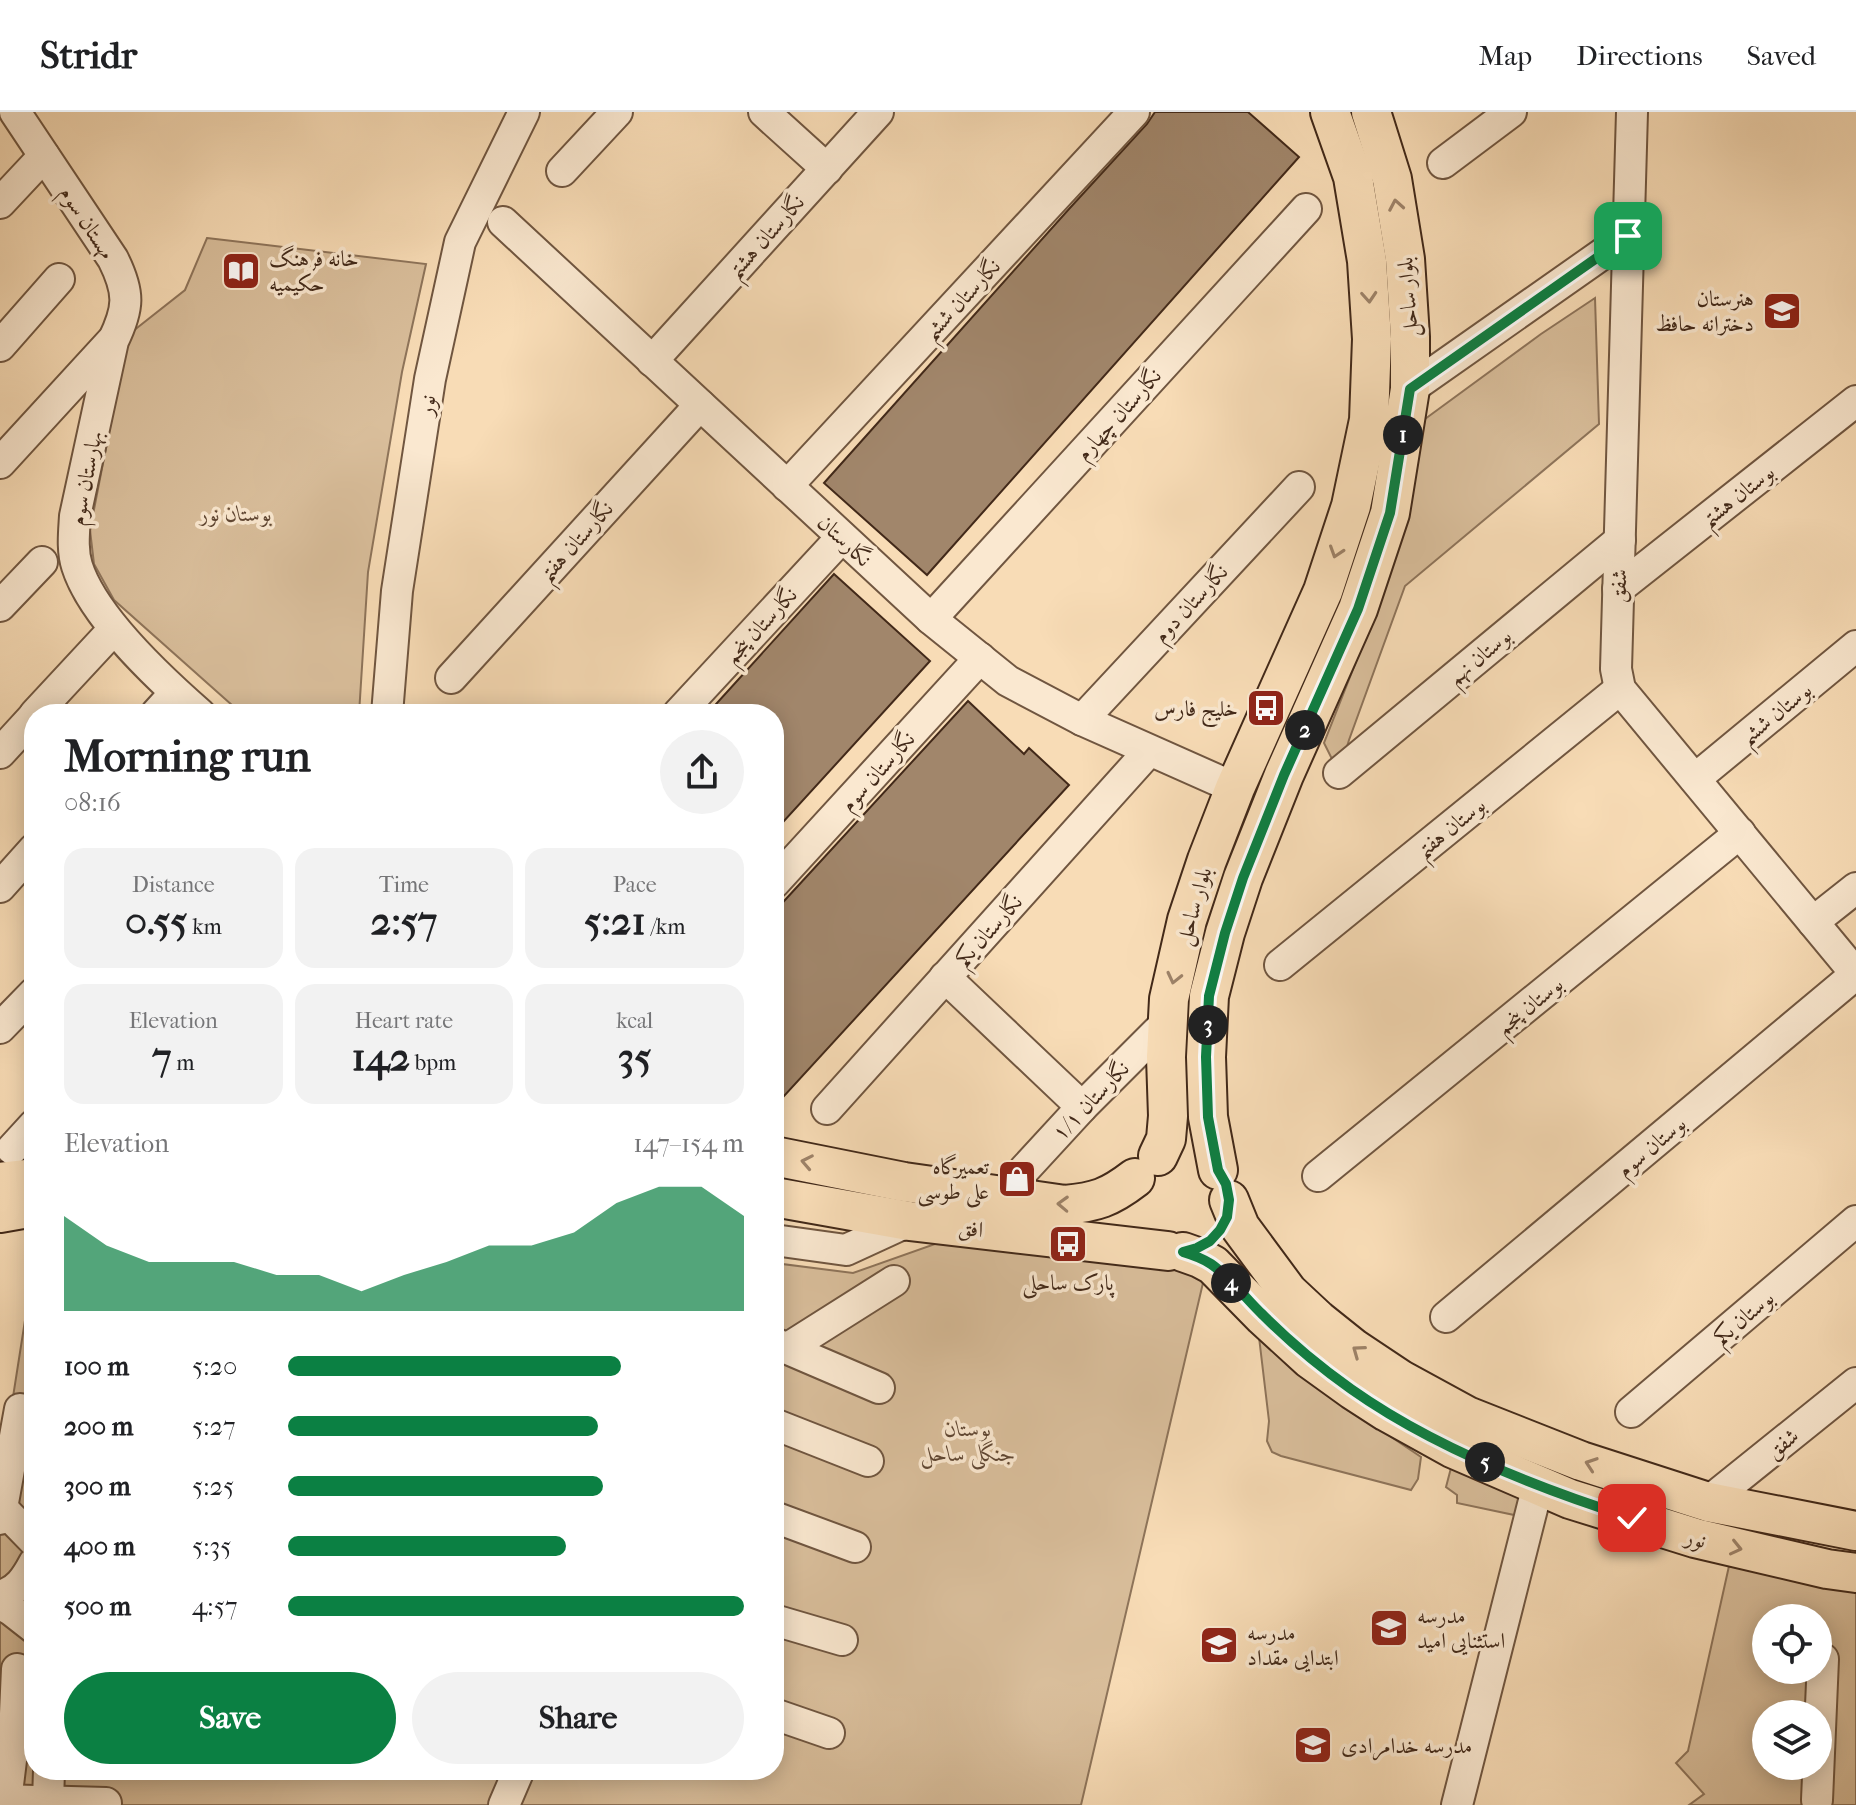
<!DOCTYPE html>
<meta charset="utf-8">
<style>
body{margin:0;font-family:"IM FELL French Canon",Amiri,serif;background:#f2f2f2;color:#202124;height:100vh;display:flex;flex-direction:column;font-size:30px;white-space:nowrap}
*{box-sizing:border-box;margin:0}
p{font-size:26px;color:#757577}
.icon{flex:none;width:44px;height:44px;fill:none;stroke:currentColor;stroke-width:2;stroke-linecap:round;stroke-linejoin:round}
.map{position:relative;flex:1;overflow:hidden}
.sheet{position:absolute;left:24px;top:592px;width:760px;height:1076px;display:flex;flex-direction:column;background:#fff;border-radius:32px;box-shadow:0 4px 20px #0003}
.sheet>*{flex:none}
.fabs{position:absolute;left:1752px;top:1492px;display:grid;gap:16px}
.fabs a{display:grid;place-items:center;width:80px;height:80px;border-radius:50%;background:#fff;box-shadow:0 4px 20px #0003;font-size:40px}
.pin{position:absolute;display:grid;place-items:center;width:68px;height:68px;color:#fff;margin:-34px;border-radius:16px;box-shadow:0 4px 12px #0006}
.km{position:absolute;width:40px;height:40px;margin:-20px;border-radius:50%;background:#222;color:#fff;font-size:22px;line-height:40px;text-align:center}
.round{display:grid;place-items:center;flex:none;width:84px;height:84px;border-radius:42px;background:#f2f2f2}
.summary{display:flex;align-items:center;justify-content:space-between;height:136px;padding:0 40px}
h1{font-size:44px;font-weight:800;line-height:60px}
.figures{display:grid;grid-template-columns:repeat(3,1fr);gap:12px;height:136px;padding:8px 40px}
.figures div{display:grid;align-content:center;border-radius:20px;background:#f2f2f2;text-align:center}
.figures b{font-size:40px;font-weight:800}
.figures small{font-size:22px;font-weight:400}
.figures p{font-size:22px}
.chart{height:224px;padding:16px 40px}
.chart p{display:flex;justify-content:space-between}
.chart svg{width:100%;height:144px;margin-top:8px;fill:#0b8043;opacity:.7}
.action{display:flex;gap:16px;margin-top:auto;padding:16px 40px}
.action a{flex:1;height:92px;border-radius:48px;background:#0b8043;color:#fff;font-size:32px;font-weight:800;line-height:92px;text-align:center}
.action a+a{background:#f2f2f2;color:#202124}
ul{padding:0 40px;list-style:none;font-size:26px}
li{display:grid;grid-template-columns:128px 96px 1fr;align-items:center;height:60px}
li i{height:20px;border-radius:10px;background:#0b8043}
header{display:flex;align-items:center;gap:48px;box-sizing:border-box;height:112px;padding:0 40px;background:#fff;border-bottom:2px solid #e0e0e0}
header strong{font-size:38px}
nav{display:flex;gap:44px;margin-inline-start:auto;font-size:28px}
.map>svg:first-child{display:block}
</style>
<header>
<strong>Stridr</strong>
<nav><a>Map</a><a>Directions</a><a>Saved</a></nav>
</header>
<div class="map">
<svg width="1856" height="1693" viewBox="0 0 1856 1693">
<rect width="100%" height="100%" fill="#f8dcb6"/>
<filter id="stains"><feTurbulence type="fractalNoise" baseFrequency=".0025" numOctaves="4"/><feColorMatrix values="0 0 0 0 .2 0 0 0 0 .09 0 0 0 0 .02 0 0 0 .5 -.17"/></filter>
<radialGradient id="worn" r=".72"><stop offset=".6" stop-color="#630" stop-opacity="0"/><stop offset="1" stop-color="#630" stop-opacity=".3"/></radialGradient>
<g fill="#d9be9b" stroke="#8e745a" stroke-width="2" fill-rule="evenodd">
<polygon points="207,126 426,152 402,260 368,460 359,602 242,602 114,488 94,452 90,418 128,223 185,178"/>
<polygon points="1595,186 1599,312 1405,474 1349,628 1339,661 1324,631 1389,466 1412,374 1425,307 1541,222"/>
<polygon points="966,1121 1206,1158 1081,1693 0,1693 0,1317 8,1317 31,1170 34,1169 34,1658 774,1658 774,1151 853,1161"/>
<polygon points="1259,1225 1305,1267 1421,1345 1418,1367 1411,1378 1281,1344 1272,1340 1267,1329 1269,1309"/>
<polygon points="1451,1356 1525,1388 1519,1404 1457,1391 1457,1383 1446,1375"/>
<path d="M1729 1454 1856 1479V1693H1689L1704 1682 1676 1651 1688 1639ZM1766 1506H1818V1558H1766ZM1766 1602H1818V1654H1766Z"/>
</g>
<g fill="#a1866b" stroke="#422919" stroke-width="2">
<polygon points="1155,0 1248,0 1299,45 927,463 824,371 1069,97 1147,12"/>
<polygon points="834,462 930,549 774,720 774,602 707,602"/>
<polygon points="968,589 1024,642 1029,636 1069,673 774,995 774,800"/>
</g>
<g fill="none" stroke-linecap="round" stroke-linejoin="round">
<g stroke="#705640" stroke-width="34">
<g id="minor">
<path d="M15 0 113 147C130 181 129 196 113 229L75 404C74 421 72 438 77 454 93 505 160 567 200 602"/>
<polyline points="764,0 827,57"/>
<polyline points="1632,0 1616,557 1620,577 1856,862"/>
<polyline points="1443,51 1511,0"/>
<polyline points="562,59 617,0"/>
<polyline points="0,91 44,44"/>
<polyline points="503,110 931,507 1008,569 1082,608 1235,676"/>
<polyline points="0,234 59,167"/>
<polyline points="652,249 878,0"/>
<polyline points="1410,277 1628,124"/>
<polyline points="0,351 111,230"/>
<polyline points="787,374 1134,0"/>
<polyline points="1618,477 1856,289"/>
<polyline points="0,494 42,450"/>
<polyline points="931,507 1306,97"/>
<polyline points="451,566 700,293"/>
<polyline points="35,602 114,517"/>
<polyline points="156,602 175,581"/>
<polyline points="387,602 397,479 430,267 460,130 524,0"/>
<polyline points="678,602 842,425"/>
<polyline points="1082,608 1299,375"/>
<polyline points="0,641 34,604"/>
<polyline points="1339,661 1620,428"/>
<polyline points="1695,667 1856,534"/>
<polyline points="774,771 980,546"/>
<polyline points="0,775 34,737"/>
<polyline points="1813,810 1856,776"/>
<polyline points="1280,853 1620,577"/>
<polyline points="945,865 1082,995"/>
<polyline points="0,916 34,881"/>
<polyline points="827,997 1149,639"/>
<polyline points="12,1037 34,1013"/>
<polyline points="1024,1058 1082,995 1158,919"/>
<polyline points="1318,1064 1740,721"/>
<polyline points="774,1128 846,1138 909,1109"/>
<polyline points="1446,1205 1856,862"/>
<polyline points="774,1231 879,1276"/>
<polyline points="788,1236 894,1169"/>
<polyline points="1631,1300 1856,1109"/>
<polyline points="774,1312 868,1349"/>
<polyline points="1708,1390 1856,1271"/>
<polyline points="1,1395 34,1429"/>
<polyline points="774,1405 855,1435"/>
<polyline points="0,1407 20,1297 34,1299"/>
<path d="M0 1484C18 1479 26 1466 34 1451"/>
<polyline points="0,1492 11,1498 34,1516"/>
<polyline points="774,1508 842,1528"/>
<polyline points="774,1602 829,1621"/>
<polyline points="0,1688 106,1691"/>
<polyline points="1817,1688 1823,1547"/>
<polyline points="6,1689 14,1624 17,1557"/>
<polyline points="48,1690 49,1658"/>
<polyline points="504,1693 519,1658"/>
<polyline points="1457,1693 1538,1373"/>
</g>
</g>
<g stroke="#422919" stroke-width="42">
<g id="major">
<path d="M774 1044 904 1070 1065 1093C1096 1090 1109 1086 1135 1066"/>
<polyline points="1158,1044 1166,1027 1168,1004 1166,945 1169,887 1187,808 1207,748 1235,676 1323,479 1351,394 1369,308 1372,227 1367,149 1353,65 1330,0"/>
<polyline points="1218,1058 1208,1005 1206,945 1209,884 1225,821 1243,766 1284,663 1358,497 1390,401 1410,277 1410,225 1405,147 1392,67 1371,0"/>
<polyline points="0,1070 34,1066"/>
<polyline points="774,1085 909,1109 1168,1139"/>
<polyline points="1229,1088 1240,1115 1288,1180 1318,1208 1353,1236 1401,1268 1467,1304 1581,1349 1708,1390 1856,1419"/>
<polyline points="0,1101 34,1095"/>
<polyline points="1183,1140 1200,1146 1213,1153 1263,1204 1310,1247 1353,1278 1387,1300 1452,1336 1570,1387 1695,1426 1827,1457 1856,1461"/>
</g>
</g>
<use href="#minor" stroke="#fae8d0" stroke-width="30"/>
<use href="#major" stroke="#f8dcb6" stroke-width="38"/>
</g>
<defs><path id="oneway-chevron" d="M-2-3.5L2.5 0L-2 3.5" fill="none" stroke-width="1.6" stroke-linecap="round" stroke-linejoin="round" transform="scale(2)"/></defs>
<g stroke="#9d8268">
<use href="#oneway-chevron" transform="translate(1396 93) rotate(-100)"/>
<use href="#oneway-chevron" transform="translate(1369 185) rotate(86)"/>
<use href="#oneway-chevron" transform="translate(1336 440) rotate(108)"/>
<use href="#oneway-chevron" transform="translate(1174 866) rotate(103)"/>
<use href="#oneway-chevron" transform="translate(807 1050) rotate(-169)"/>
<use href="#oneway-chevron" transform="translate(1063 1092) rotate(-178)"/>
<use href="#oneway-chevron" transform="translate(1358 1239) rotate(-144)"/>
<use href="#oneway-chevron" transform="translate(1591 1352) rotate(-161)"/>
<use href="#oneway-chevron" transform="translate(1736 1436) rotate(13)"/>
</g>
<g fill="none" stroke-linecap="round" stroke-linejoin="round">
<g stroke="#fff" stroke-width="16">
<path id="route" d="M1628 124 1410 277 1390 401 1358 497 1284 663 1243 766 1225 821 1209 884 1206 945 1208 1005 1218 1058 1226 1072 1229 1088 1227 1105 1220 1118 1210 1129 1197 1136 1183 1140C1193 1143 1202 1146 1211 1152 1230 1165 1246 1187 1263 1203 1290 1230 1320 1255 1351 1277 1433 1335 1537 1376 1632 1406"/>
</g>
<use href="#route" stroke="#0b8043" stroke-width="10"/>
</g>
<defs>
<g id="library-square" transform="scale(2)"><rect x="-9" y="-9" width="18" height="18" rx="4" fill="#8f2418" stroke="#fae8d0"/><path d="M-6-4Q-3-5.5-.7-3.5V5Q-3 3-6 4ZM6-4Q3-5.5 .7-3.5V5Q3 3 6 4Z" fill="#fff"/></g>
<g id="school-square" transform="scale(2)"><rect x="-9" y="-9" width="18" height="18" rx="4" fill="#8f2418" stroke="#fae8d0"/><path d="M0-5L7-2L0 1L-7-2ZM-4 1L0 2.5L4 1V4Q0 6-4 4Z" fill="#fff"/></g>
<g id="bus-square" transform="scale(2)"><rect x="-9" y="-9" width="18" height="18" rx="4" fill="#8f2418" stroke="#fae8d0"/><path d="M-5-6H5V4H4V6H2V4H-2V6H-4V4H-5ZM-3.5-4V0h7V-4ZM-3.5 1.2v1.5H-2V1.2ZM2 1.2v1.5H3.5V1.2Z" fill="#fff"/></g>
<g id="shop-square" transform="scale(2)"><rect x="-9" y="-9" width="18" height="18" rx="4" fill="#8f2418" stroke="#fae8d0"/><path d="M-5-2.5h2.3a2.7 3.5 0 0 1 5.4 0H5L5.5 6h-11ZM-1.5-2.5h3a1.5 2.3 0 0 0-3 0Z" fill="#fff"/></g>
</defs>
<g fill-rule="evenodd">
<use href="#library-square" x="241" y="159"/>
<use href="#school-square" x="1782" y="199"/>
<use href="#bus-square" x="1266" y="596"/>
<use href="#shop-square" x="1017" y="1067"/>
<use href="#bus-square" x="1068" y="1132"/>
<use href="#school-square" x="1389" y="1516"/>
<use href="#school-square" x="1219" y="1533"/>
<use href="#school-square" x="1313" y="1633"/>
</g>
<g text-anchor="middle" stroke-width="7" stroke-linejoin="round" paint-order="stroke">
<g font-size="22" fill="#422919" stroke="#fae8d0">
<text transform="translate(88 110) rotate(57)" y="8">مهستان سوم</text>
<text transform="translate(765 124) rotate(-48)" y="8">نگارستان هشتم</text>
<text transform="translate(1407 185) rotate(-94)" y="8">بلوار ساحل</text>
<text transform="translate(961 187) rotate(-47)" y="8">نگارستان ششم</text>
<text transform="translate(426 293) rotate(-81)" y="8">نور</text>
<text transform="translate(1118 302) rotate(-48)" y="8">نگارستان چهارم</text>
<text transform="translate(85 366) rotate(-79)" y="8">بهارستان سوم</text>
<text transform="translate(1737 383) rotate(-38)" y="8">بوستان هشتم</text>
<text transform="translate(845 428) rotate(43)" y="8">نگارستان</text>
<text transform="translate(575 429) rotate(-48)" y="8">نگارستان هفتم</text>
<text transform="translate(1618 474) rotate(-88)" y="8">شفق</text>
<text transform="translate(1190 491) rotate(-47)" y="8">نگارستان دوم</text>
<text transform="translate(760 513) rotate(-47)" y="8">نگارستان پنجم</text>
<text transform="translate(1479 544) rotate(-40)" y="8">بوستان نهم</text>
<text transform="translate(1775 601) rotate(-39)" y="8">بوستان ششم</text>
<text transform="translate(877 659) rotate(-48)" y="8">نگارستان سوم</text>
<text transform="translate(1450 715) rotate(-39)" y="8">بوستان هفتم</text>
<text transform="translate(1193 794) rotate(-74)" y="8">بلوار ساحل</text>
<text transform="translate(988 818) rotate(-48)" y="8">نگارستان یکم</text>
<text transform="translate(1529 893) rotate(-39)" y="8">بوستان پنجم</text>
<text transform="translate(1090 988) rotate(-46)" y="8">نگارستان ۱/۱</text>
<text transform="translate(1651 1034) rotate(-40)" y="8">بوستان سوم</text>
<text transform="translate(971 1116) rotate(7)" y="8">افق</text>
<text transform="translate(1743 1205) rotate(-40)" y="8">بوستان یکم</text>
<text transform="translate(1782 1331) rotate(-39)" y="8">شفق</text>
<text transform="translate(1696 1426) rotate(15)" y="8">نور</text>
</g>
<g font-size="22" fill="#422919" stroke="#fae8d0" text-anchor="start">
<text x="269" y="154">خانه فرهنگ<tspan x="269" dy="25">حکیمیه</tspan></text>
<text x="1754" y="194" text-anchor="end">هنرستان<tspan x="1754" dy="25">دخترانه حافظ</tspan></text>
<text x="1238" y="604" text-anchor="end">خلیج فارس</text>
<text x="989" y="1062" text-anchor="end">تعمیرگاه<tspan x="989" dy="25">علی طوسی</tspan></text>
<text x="1068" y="1178" text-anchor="middle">پارک ساحلی</text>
<text x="1417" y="1511">مدرسه<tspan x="1417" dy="25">استثنایی امید</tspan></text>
<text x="1247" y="1528">مدرسه<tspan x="1247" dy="25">ابتدایی مقداد</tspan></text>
<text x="1341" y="1641">مدرسه خدامرادی</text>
</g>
<g font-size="22" font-style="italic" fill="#604733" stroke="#fae8d0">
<text x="236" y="409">بوستان نور</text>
<text x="968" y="1324">بوستان<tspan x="968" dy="25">جنگلی ساحل</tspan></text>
</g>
</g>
<rect width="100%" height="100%" filter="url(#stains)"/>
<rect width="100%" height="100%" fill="url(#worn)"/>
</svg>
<div class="fabs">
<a><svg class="icon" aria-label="locate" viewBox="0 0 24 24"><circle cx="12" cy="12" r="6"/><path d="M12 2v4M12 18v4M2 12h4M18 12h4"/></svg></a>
<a><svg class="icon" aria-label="layers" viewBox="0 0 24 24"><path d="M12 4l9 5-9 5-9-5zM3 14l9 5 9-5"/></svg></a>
</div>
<div class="pin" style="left:1628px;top:124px;background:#1e9e55"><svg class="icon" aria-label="arrive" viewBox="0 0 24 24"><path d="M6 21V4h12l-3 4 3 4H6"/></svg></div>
<div class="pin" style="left:1632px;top:1406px;background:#d93025"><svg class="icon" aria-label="check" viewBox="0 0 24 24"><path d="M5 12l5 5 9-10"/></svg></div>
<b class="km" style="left:1403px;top:323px">1</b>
<b class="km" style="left:1305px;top:618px">2</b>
<b class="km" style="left:1208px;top:913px">3</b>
<b class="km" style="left:1231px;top:1171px">4</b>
<b class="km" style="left:1485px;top:1350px">5</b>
<section class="sheet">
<div class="summary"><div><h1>Morning run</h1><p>08:16</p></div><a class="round"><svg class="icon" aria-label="share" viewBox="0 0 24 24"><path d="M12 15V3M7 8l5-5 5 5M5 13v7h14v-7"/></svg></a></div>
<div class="figures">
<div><p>Distance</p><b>0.55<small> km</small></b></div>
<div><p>Time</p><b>2:57</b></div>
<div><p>Pace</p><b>5:21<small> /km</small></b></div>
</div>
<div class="figures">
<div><p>Elevation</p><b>7<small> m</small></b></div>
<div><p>Heart rate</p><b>142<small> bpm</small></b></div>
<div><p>kcal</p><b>35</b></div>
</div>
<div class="chart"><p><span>Elevation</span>147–154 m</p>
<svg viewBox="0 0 160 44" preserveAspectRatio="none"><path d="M0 44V15L10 24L20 29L30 29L40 29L50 33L60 33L70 38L80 33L90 29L100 24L110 24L120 20L130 11L140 6L150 6L160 15V44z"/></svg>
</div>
<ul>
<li><b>100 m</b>5:20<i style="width:73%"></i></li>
<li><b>200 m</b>5:27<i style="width:68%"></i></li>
<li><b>300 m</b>5:25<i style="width:69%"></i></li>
<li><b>400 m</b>5:35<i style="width:61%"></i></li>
<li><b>500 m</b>4:57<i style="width:100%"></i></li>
</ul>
<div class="action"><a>Save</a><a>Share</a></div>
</section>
</div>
